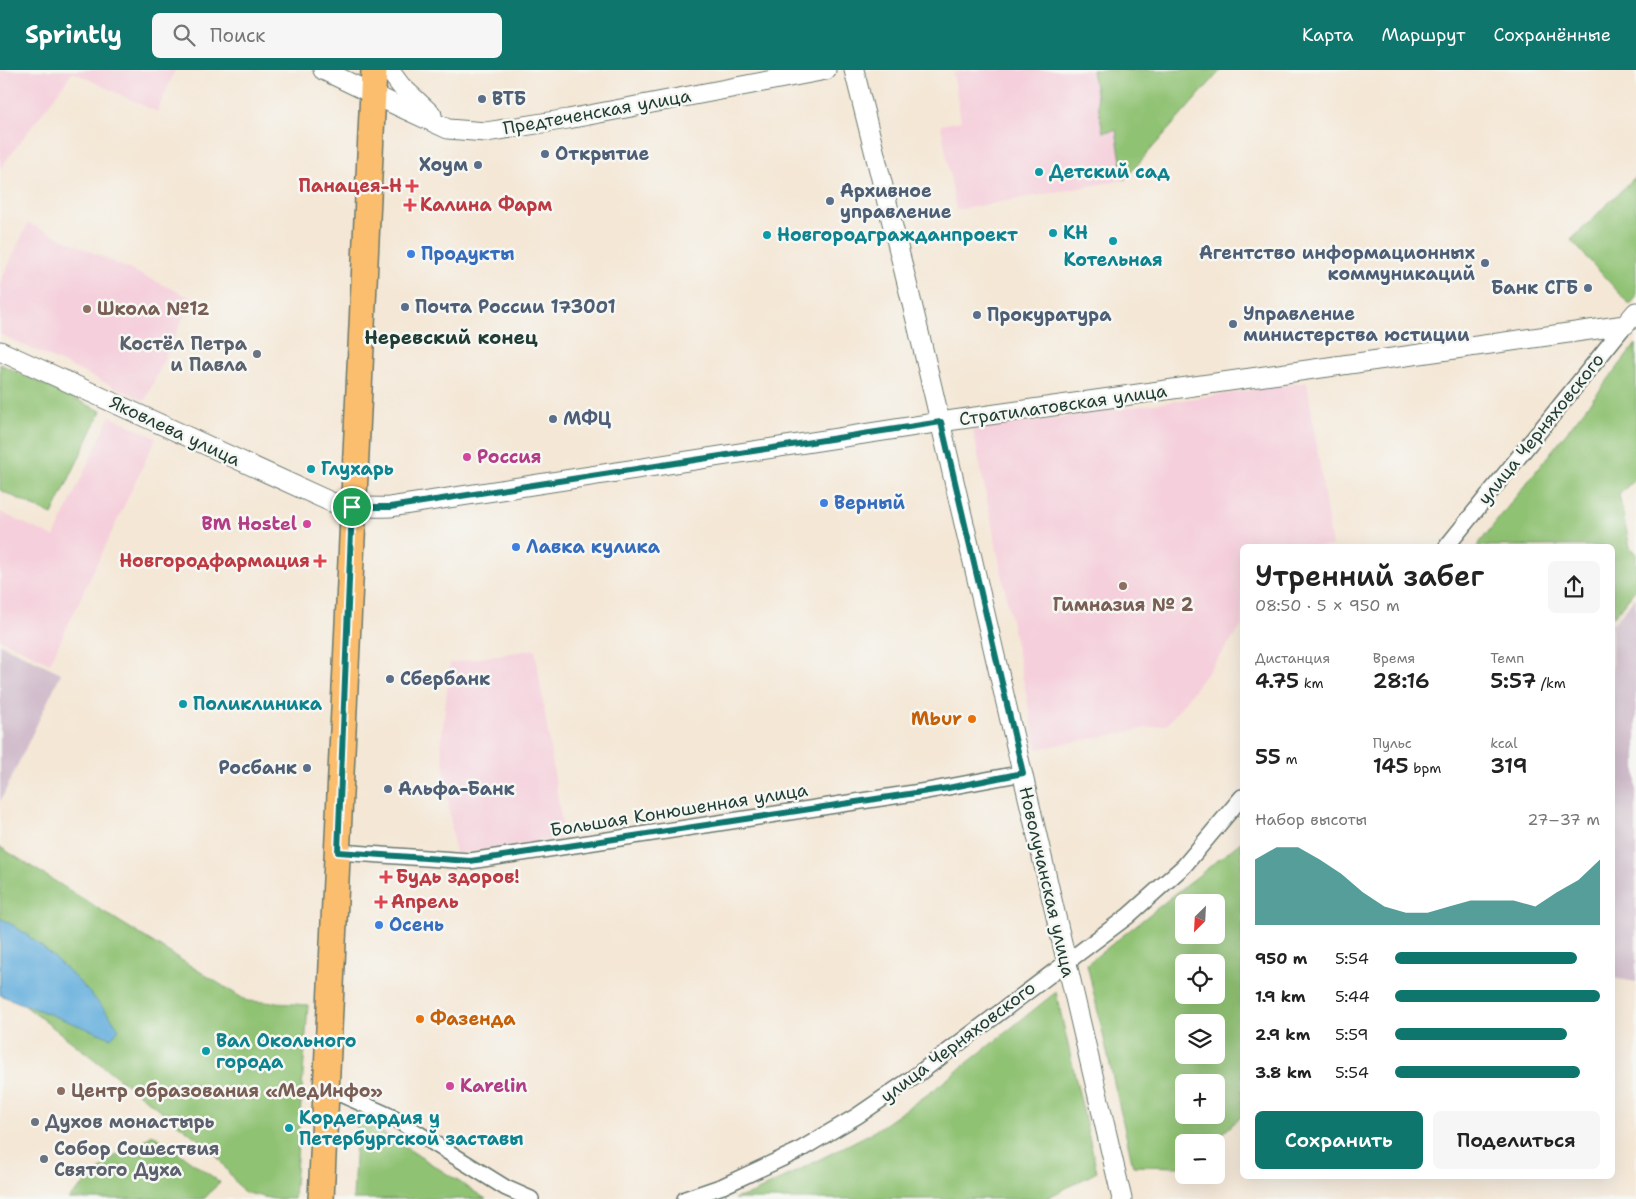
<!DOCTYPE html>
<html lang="ru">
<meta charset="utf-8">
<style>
body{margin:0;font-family:"Shantell Sans",sans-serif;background:#f6f6f6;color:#222;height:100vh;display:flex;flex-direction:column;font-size:19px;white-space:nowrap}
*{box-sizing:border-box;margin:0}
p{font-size:16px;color:#767676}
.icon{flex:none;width:28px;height:28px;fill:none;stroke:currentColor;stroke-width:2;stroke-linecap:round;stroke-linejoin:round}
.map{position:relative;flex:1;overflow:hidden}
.side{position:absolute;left:1240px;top:474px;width:375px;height:635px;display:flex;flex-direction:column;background:#fff;border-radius:8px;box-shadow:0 5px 20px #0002}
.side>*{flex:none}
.needle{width:32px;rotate:204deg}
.controls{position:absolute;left:1175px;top:824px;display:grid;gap:10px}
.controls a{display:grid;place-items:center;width:50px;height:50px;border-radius:8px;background:#fff;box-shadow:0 5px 20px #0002;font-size:25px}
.pin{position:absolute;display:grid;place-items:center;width:42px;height:42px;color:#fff;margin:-21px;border:2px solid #fff;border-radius:50%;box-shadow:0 1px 5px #0007}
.round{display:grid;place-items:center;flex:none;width:52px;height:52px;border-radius:8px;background:#f6f6f6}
.overview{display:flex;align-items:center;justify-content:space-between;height:85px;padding:0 15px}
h1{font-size:28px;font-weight:600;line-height:38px}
.figures{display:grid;grid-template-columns:repeat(3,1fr);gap:8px;height:85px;padding:5px 15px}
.figures div{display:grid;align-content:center}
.figures b{font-size:21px;font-weight:600}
.figures small{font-size:14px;font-weight:400}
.figures p{font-size:14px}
.chart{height:140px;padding:10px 15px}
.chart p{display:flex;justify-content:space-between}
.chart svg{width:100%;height:90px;margin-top:5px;fill:#0f766e;opacity:.7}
.action{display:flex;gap:10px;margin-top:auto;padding:10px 15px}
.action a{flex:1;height:58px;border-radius:8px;background:#0f766e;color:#fff;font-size:20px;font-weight:600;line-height:58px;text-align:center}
.action a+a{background:#f6f6f6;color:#222}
ul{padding:0 15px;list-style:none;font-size:16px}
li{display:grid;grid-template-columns:80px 60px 1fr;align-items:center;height:38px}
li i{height:12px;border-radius:6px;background:#0f766e}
header{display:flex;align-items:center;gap:30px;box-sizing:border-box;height:70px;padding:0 25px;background:#0f766e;color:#fff}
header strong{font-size:24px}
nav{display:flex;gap:28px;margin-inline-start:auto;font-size:18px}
.search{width:350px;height:45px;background:#f6f6f6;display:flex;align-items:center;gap:12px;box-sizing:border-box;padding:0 18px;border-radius:8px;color:#767676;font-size:19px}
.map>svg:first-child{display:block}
</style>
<header>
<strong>Sprintly</strong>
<div class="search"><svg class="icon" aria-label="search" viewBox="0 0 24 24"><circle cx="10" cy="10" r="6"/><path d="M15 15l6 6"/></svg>Поиск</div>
<nav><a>Карта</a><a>Маршрут</a><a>Сохранённые</a></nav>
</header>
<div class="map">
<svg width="1636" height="1129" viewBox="0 0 1636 1129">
<rect width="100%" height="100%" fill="#f6f6f2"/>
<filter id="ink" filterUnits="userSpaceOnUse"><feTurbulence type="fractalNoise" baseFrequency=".02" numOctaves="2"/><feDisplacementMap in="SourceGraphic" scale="10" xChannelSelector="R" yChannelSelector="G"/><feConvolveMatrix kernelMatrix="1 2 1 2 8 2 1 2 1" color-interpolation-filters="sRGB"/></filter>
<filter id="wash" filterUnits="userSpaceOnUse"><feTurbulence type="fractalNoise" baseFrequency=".0096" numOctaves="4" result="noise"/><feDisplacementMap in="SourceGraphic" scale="20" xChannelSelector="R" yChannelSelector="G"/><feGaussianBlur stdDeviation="1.12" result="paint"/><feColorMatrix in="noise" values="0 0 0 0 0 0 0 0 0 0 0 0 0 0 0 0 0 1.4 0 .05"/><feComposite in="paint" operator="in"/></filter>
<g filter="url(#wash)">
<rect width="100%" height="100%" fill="#f4e7d6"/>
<g fill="#f5cfdb">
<polygon points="0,0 175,0 157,42 73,2 0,99"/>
<polygon points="971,0 1092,0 1103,62 1116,60 1124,110 956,140 941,55 961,51 953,3"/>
<polygon points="28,153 192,228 145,331 0,264 0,213"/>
<polygon points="1307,312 1332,476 1242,476 1242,556 1168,654 1037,679 973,360"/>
<polygon points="110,346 156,368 50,593 0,569 0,442 54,467"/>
<polygon points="535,579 564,768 455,784 441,674 450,593"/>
</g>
<g fill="#d1bdcc">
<polygon points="1636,527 1636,912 1613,908 1612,555"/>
<polygon points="0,574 61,603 0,732"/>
</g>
<g fill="#90c273" stroke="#588054" fill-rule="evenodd">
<polygon points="1092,0 1221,0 1124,110 1116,60 1103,62"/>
<polygon points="1636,106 1636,227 1630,235 1571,170"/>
<polygon points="1636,274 1636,408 1619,425 1630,477 1636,484 1636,519 1613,547 1612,476 1477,476"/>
<polygon points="0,294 101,341 52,445 0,420"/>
<path d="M1242 771V1046L1213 1072H1184V1097L1133 1096 1087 894ZM1216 832V865H1184V832ZM1216 892V925H1184V892ZM1216 952V985H1184V952ZM1216 1012V1045H1184V1012Z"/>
<polygon points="0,777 247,931 308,935 294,1129 273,1129 243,1122 213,1081 20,932 0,922"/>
<polygon points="1056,922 1097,1102 1045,1129 734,1129 754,1123 873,1062 931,1022"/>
<polygon points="357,1046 486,1129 353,1129"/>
<polygon points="152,1064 220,1112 204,1129 68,1129 117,1084 129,1086"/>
</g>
<path fill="#65afdd" stroke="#427688" d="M0 848C34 863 99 928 119 959L111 968 0 925Z"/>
</g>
<g filter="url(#ink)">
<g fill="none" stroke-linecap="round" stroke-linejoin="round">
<g stroke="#6a786d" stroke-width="18">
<g id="minor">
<polyline points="1447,476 1625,255"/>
<polyline points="338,782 470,791 927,721 1023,703"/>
<polyline points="327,1018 390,1046 506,1118 531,1129"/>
<polyline points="685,1129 723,1116 798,1081 857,1046 914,1007 1128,846 1184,796 1242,727"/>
</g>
</g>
<g stroke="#6a786d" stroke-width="21">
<g id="tertiary">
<polyline points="323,0 400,37 448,59 486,62 568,49 826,0"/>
<polyline points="389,0 401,16 432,45"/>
<path d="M854 0C883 117 913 234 940 351 1002 610 1060 870 1122 1129"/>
<path d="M0 281 331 432C351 437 369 438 390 437L954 350 1625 255 1636 242"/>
</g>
</g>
<g stroke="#6a786d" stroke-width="28">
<polyline id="primary" points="321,1129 374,0"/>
</g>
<use href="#minor" stroke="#fff" stroke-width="15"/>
<use href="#tertiary" stroke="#fff" stroke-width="19"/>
<use href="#primary" stroke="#fbbe6e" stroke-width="25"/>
</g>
</g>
<g fill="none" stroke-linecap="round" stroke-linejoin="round" filter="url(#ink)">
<g stroke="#fff" stroke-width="10">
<polygon id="route" points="941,352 1023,703 948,718 470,791 338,782 352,437 390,437"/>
</g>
<use href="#route" stroke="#0f766e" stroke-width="6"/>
</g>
<g fill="#5c6f8a" stroke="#f6f6f2" stroke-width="2">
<circle cx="482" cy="29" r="5"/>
<circle cx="545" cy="84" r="5"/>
<circle cx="478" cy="95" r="5"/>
<circle cx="830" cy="131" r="5"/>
<circle cx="1485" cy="193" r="5"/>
<circle cx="1588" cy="218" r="5"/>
<circle cx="405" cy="237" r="5"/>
<circle cx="977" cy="245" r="5"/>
<circle cx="1233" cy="254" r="5"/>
<circle cx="553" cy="349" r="5"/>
<circle cx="390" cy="609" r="5"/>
<circle cx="307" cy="698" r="5"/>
<circle cx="388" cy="719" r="5"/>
</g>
<g fill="#0f9aa8" stroke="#f6f6f2" stroke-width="2">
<circle cx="1039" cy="102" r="5"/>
<circle cx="1053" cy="163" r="5"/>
<circle cx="767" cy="165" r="5"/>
<circle cx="1113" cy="171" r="5"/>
<circle cx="311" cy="399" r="5"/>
<circle cx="183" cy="634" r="5"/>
<circle cx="206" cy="981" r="5"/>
<circle cx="289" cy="1058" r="5"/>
</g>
<g fill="#e0444e" stroke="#f6f6f2" stroke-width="2">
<path d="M409.5 108.5h5v5h5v5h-5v5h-5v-5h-5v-5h5z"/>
<path d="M407.5 127.5h5v5h5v5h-5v5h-5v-5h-5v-5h5z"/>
<path d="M317.5 483.5h5v5h5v5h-5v5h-5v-5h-5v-5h5z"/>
<path d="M383.5 799.5h5v5h5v5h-5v5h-5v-5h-5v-5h5z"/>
<path d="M378.5 824.5h5v5h5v5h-5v5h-5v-5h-5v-5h5z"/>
</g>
<g fill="#3f7fe0" stroke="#f6f6f2" stroke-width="2">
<circle cx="411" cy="184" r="5"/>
<circle cx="824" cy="433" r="5"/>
<circle cx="516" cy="477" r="5"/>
<circle cx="379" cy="855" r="5"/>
</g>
<g fill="#8d6e63" stroke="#f6f6f2" stroke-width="2">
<circle cx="87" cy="239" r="5"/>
<circle cx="1123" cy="516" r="5"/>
<circle cx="61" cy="1021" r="5"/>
</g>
<g fill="#6b7280" stroke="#f6f6f2" stroke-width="2">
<circle cx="257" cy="284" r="5"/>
<circle cx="35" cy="1052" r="5"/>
<circle cx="44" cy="1089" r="5"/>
</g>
<g fill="#d1479c" stroke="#f6f6f2" stroke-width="2">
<circle cx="467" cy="387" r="5"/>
<circle cx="307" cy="454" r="5"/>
<circle cx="450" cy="1016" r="5"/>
</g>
<g fill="#e8710a" stroke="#f6f6f2" stroke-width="2">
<circle cx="972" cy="649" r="5"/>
<circle cx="420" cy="949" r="5"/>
</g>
<g text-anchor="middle" stroke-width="5" stroke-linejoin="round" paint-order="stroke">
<g font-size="18" font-weight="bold" fill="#4e5e75" stroke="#f6f6f2" text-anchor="start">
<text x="492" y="35">ВТБ</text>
<text x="555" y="90">Открытие</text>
<text x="468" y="101" text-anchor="end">Хоум</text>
<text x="840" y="127">Архивное<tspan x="840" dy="21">управление</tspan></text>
<text x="1475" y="189" text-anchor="end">Агентство информационных<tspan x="1475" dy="21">коммуникаций</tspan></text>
<text x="1578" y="224" text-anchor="end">Банк СГБ</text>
<text x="415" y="243">Почта России 173001</text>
<text x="1243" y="250">Управление<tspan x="1243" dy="21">министерства юстиции</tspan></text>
<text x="987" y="251">Прокуратура</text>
<text x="563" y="355">МФЦ</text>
<text x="400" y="615">Сбербанк</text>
<text x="297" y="704" text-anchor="end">Росбанк</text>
<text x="398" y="725">Альфа-Банк</text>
</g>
<g font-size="18" fill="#1f3d34" stroke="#f6f6f2">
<text transform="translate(597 42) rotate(-10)" y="6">Предтеченская улица</text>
<text transform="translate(1063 335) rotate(-8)" y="6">Стратилатовская улица</text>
<text transform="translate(1541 359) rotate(-51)" y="6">улица Черняховского</text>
<text transform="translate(175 361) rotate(25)" y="6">Яковлева улица</text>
<text transform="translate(679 740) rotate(-9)" y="6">Большая Конюшенная улица</text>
<text transform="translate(1047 812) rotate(77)" y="6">Новолучанская улица</text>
<text transform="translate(958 972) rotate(-37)" y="6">улица Черняховского</text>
</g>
<g font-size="18" font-weight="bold" fill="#0d838f" stroke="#f6f6f2" text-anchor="start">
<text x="1049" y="108">Детский сад</text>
<text x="1063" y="169">КН</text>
<text x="777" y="171">Новгородгражданпроект</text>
<text x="1113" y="196" text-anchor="middle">Котельная</text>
<text x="321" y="405">Глухарь</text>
<text x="193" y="640">Поликлиника</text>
<text x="216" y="977">Вал Окольного<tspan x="216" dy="21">города</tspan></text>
<text x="299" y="1054">Кордегардия у<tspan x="299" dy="21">Петербургской заставы</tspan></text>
</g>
<g font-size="18" font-weight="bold" fill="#be3a42" stroke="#f6f6f2" text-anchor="start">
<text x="402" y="122" text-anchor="end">Панацея-Н</text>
<text x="420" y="141">Калина Фарм</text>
<text x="310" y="497" text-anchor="end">Новгородфармация</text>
<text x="396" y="813">Будь здоров!</text>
<text x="391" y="838">Апрель</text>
</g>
<g font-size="18" font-weight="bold" fill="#366cbe" stroke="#f6f6f2" text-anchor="start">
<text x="421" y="190">Продукты</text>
<text x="834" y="439">Верный</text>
<text x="526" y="483">Лавка кулика</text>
<text x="389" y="861">Осень</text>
</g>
<g font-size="18" font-weight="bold" fill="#785e54" stroke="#f6f6f2" text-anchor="start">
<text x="97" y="245">Школа №12</text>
<text x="1123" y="541" text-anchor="middle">Гимназия № 2</text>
<text x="71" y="1027">Центр образования «МедИнфо»</text>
</g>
<g font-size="18" font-weight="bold" fill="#5b616d" stroke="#f6f6f2" text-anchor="start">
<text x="247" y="280" text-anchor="end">Костёл Петра<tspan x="247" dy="21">и Павла</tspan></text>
<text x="45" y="1058">Духов монастырь</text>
<text x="54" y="1085">Собор Сошествия<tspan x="54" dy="21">Святого Духа</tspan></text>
</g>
<g font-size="18" font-weight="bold" fill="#b23c85" stroke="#f6f6f2" text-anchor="start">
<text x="477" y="393">Россия</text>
<text x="297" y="460" text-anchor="end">BM Hostel</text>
<text x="460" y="1022">Karelin</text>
</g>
<g font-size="18" font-weight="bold" fill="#c56008" stroke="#f6f6f2" text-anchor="end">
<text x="962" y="655">Mbur</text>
<text x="430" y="955" text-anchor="start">Фазенда</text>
</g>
<g font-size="19" font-weight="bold" fill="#1f3d34" stroke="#f6f6f2">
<text x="451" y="274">Неревский конец</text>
</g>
</g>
</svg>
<div class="controls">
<a><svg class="needle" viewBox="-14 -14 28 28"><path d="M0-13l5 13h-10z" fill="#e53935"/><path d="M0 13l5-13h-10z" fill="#767676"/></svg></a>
<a><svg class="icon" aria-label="locate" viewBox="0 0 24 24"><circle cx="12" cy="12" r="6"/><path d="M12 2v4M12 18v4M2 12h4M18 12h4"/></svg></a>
<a><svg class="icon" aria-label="layers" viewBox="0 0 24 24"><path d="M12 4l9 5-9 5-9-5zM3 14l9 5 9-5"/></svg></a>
<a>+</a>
<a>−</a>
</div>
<div class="pin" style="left:352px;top:437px;background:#1e9e55"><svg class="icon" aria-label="arrive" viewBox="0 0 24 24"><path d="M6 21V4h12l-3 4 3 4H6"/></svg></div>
<section class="side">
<div class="overview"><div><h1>Утренний забег</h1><p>08:50 · 5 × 950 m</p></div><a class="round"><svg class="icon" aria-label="share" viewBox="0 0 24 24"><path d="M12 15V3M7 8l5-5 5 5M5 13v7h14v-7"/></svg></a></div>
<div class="figures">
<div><p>Дистанция</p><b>4.75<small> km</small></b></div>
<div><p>Время</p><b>28:16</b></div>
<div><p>Темп</p><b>5:57<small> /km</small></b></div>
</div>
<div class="figures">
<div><b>55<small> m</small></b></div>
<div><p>Пульс</p><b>145<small> bpm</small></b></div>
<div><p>kcal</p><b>319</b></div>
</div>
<div class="chart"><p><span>Набор высоты</span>27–37 m</p>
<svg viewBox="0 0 160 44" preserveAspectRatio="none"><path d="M0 44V12L10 6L20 6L30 12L40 19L50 28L60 35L70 38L80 38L90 35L100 32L110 32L120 32L130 35L140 28L150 22L160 12V44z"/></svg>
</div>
<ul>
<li><b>950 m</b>5:54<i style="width:89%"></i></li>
<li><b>1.9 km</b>5:44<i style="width:100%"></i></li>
<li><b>2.9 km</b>5:59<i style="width:84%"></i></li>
<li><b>3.8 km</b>5:54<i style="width:90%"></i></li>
</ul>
<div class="action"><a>Сохранить</a><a>Поделиться</a></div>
</section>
</div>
